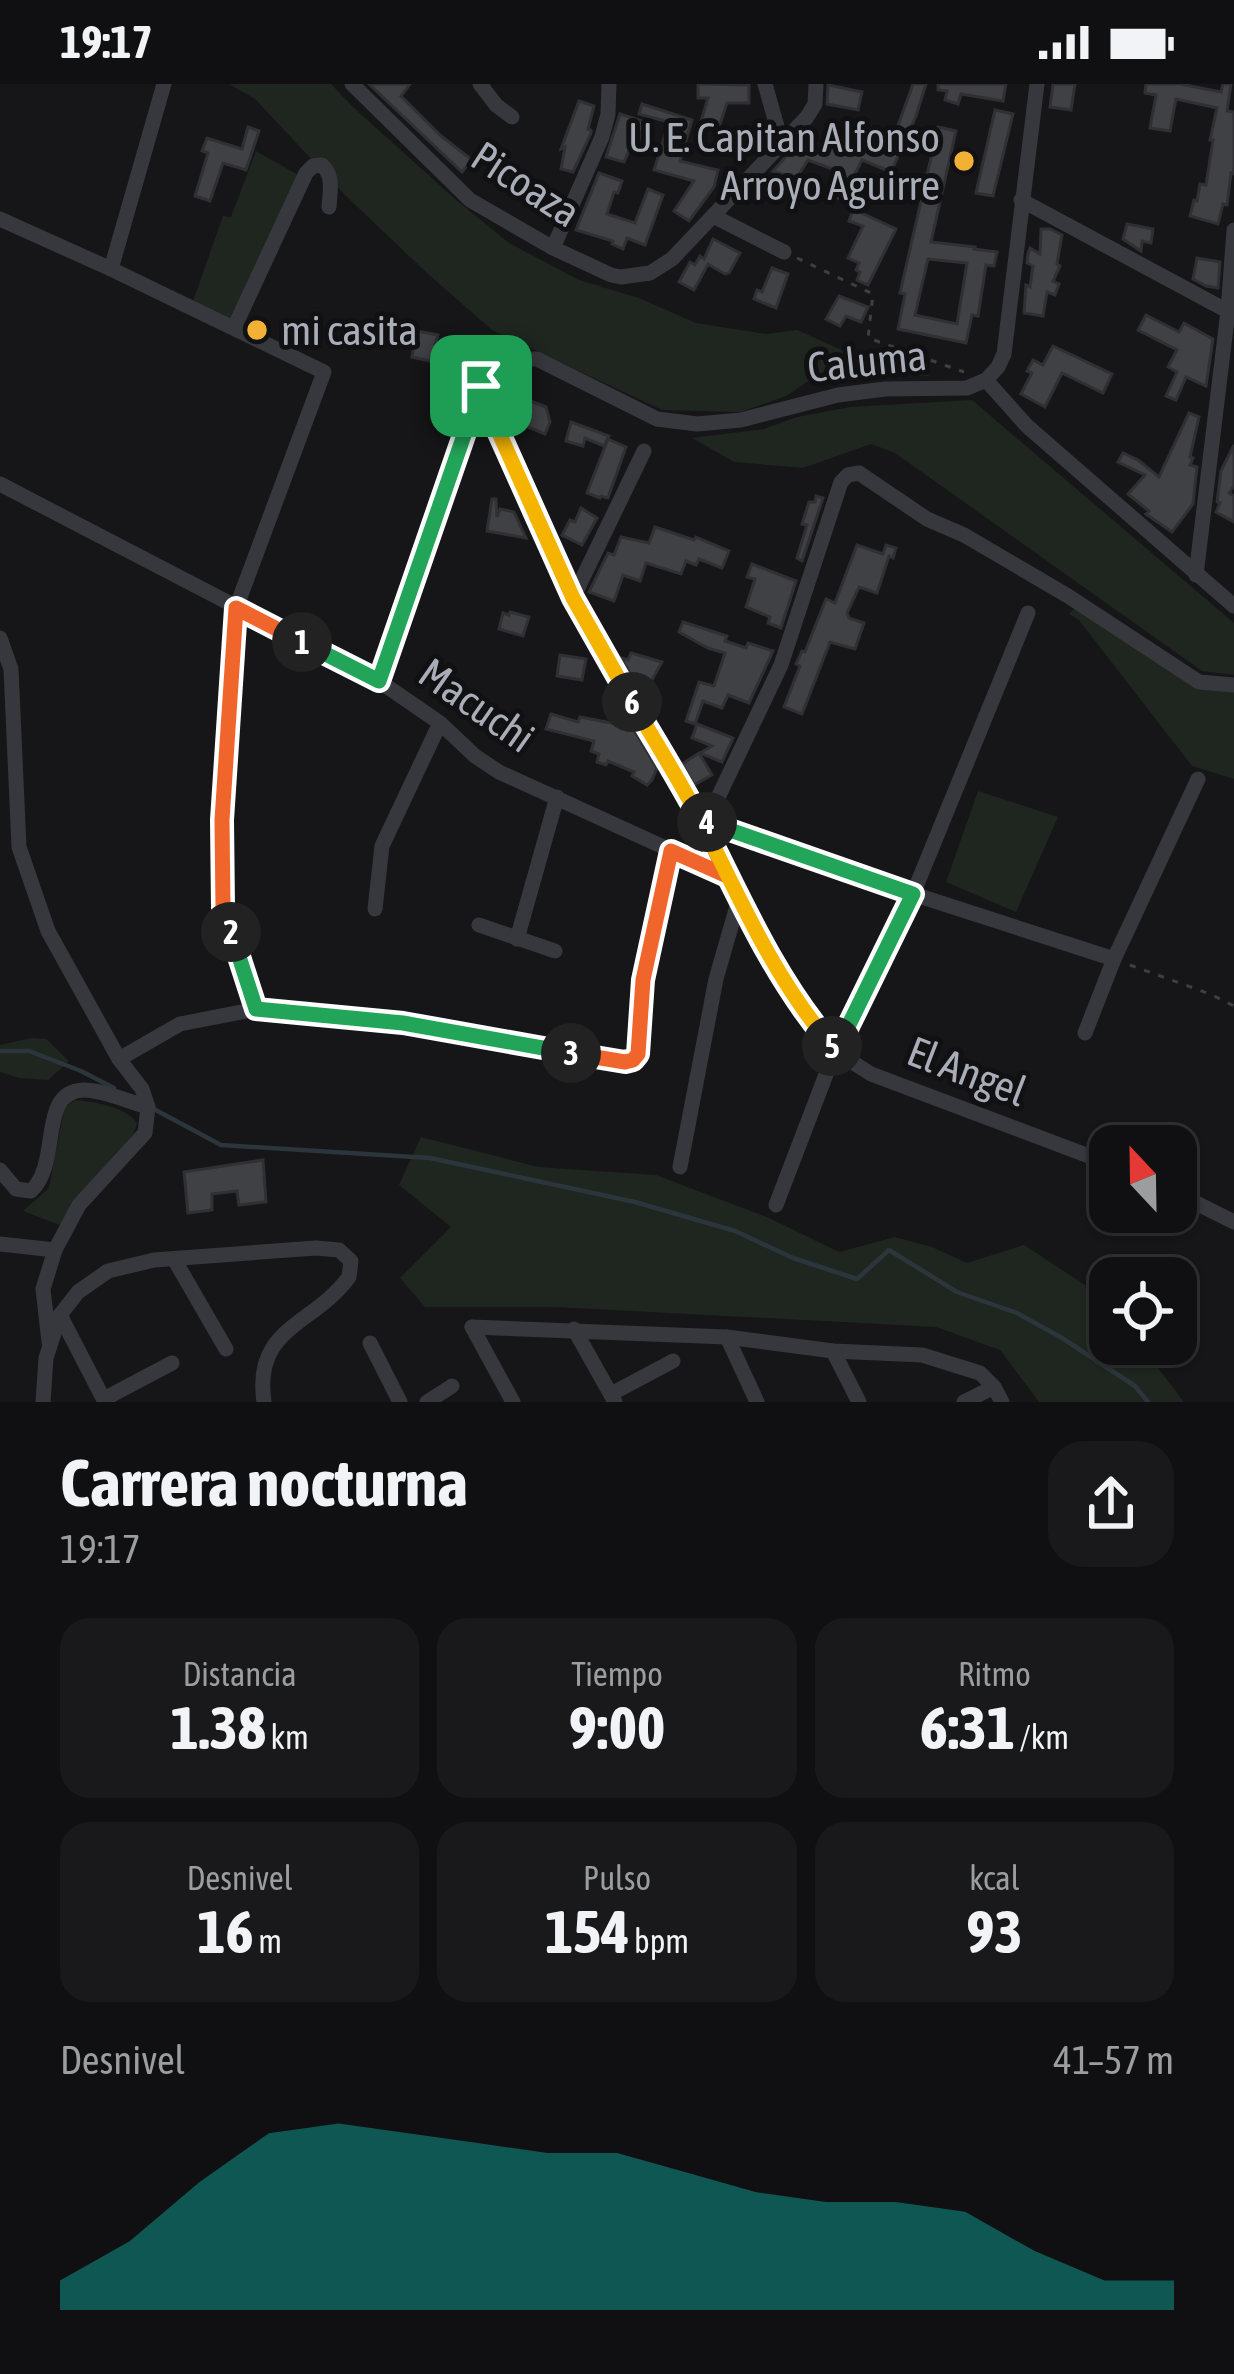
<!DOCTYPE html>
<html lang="es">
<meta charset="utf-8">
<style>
body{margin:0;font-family:"Asap Condensed",sans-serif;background:#19191b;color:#f1f3f6;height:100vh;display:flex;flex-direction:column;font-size:45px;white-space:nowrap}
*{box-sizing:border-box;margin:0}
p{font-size:39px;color:#9c9d9f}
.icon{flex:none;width:66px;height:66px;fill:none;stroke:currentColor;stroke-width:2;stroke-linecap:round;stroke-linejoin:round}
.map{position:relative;height:1318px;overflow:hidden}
.side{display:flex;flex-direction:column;background:#101012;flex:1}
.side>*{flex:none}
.needle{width:78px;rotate:338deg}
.fabs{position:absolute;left:1089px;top:1041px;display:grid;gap:24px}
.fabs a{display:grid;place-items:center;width:108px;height:108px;border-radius:24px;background:#101012;box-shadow:0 3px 9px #0004,0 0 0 3px #303032;font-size:60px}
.pin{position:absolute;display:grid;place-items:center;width:102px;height:102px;color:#fff;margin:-51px;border-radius:24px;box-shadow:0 6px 18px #0006}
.km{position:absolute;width:60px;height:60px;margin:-30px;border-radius:50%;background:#222;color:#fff;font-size:33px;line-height:60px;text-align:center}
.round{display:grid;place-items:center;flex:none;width:126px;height:126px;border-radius:36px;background:#19191b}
.headline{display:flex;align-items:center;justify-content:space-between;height:204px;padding:0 60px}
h1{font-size:66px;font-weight:700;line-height:90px}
.stats{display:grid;grid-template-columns:repeat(3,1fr);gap:18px;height:204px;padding:12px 60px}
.stats div{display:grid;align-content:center;border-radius:30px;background:#19191b;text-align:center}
.stats b{font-size:60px;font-weight:700}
.stats small{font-size:33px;font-weight:400}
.stats p{font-size:33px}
.chart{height:336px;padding:24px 60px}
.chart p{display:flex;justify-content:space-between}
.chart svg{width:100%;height:216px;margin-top:12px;fill:#0f766e;opacity:.7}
.status{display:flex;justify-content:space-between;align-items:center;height:84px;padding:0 60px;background:#101012;direction:ltr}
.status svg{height:33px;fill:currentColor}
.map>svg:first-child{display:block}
</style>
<div class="status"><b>19:17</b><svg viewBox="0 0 49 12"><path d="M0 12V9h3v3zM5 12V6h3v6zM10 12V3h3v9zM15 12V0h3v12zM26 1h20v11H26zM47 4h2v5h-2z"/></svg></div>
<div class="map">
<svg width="1234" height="1318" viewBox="0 0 1234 1318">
<rect width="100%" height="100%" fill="#161618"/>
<g fill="#1e261f">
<polygon points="229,0 331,0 354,24 455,115 509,159 579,196 639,214 696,239 766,250 797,246 842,266 931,292 819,290 786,312 741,328 662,326 492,246 428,190 346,112 255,15"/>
<polygon points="256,67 300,92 233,238 193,217 223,132 231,133"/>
<polygon points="972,316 1234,539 1234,591 1202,587 895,369 871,360 803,384 734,378 692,354 764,345 797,333 850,323"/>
<polygon points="1079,520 1198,601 1234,606 1234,695 1192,682 1079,536 1069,530"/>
<polygon points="978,707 1058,733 1016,828 946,798"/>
<polygon points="31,954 46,955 69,977 48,996 19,994 0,988 0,961"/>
<path d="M75 1016C95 1018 125 1022 137 1039L133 1052 65 1143 23 1127 49 1104 64 1025Z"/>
<polygon points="421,1053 538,1083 656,1091 769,1134 839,1168 895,1153 932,1163 967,1179 1024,1161 1097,1209 1110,1224 1110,1260 1140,1260 1184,1318 1039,1318 1000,1266 936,1243 556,1223 425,1223 400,1194 451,1143 399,1101"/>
</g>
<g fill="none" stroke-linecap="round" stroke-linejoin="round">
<g stroke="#2c353c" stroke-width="4.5">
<polyline points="0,967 29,967 81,987 114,1004"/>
<polyline points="150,1023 221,1061 430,1074 635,1118 735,1147 793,1174 857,1195 889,1166 957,1208 1017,1229 1062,1254 1135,1302 1148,1318"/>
</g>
</g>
<g fill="#404145" stroke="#303034" stroke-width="3" fill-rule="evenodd">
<polygon points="369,0 410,0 401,12 440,51 472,76 462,88"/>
<polygon points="698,0 749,1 749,19 727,19 719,43 701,37 708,14 698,14"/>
<polygon points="913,0 926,0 916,32 891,88 862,76 842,116 827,109 838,87 808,76 796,95 773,87 793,65 797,66 812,45 814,63 814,59 844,69 852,49 884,61 886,56 892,58"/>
<polygon points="938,0 1006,0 1003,17 961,10 958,20 945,16 947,7 938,6"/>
<polygon points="1053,0 1075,0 1071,26 1050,23"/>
<polygon points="1146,0 1180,0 1221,8 1223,0 1231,0 1227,27 1234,28 1234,90 1231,89 1227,121 1223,120 1218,140 1190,132 1194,116 1197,117 1200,100 1206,101 1213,56 1210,56 1217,24 1176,15 1170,47 1150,44 1156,11 1145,9"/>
<polygon points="828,1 862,8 858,26 827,20"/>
<polygon points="579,17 594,22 588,45 591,46 591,49 573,88 561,85 565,63 561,65"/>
<polygon points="642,20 692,36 680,77 718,86 714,103 689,137 674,127 694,97 654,86 669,38 639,30"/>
<polygon points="995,26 1013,30 993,112 976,109"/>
<polygon points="620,30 645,38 639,56 634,55 624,78 606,73"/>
<polygon points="248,43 259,47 246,86 223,79 210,117 195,112 208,69 202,67 207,54 242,65"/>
<path d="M938 43 956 47 931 158 975 163 974 165 997 168 994 182 986 181 978 232 972 231 966 259 898 245 905 210 900 209ZM928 175 967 179 957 240 915 231Z"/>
<polygon points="599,89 622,97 618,109 614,108 607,130 635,139 648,105 663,111 645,161 627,154 623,165 612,160 613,157 576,146"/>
<polygon points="853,125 896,145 868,201 857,196 860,188 856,186 859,179 848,174 863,142 849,137"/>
<polygon points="1127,140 1153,145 1151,159 1142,157 1141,167 1123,155"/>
<polygon points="1041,145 1050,145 1062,151 1057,180 1060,182 1053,197 1059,200 1055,211 1047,208 1043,232 1024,229 1026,201 1030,203 1033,182 1027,179 1028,170 1030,164 1040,170"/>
<polygon points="713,155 740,169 729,189 725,190 708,180 694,206 679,198 690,178 695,181 700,172 704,175"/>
<polygon points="1197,174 1220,178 1218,204 1206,202 1193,195"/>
<polygon points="772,184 788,190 776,224 754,215 757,206 762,208"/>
<polygon points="839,212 868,223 861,238 846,232 840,242 826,235"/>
<polygon points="1146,231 1179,248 1184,239 1213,255 1206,302 1186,293 1176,316 1166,312 1177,288 1168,283 1177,266 1138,246"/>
<polygon points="417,247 438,251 430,277 412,273"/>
<polygon points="1053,262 1112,290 1103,309 1062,289 1045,323 1021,310 1032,289 1027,287 1033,276 1043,281"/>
<polygon points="520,313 546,323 550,338 545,350 509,335 502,321"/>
<polygon points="1189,329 1199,333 1190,373 1193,374 1190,381 1197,383 1193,420 1172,448 1146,430 1149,427 1128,410 1145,391 1118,378 1123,369 1138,376 1159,393"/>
<polygon points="571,338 609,352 604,362 585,354 583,362 566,357"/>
<polygon points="608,355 626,363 608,414 601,412 600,414 587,409"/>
<polygon points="1234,361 1234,402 1229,409 1234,412 1234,438 1216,428 1220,419 1217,418 1221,387"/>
<polygon points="816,412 823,414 802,477 797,474 807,441 802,440 809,418 815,418"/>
<polygon points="492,415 496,415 497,433 500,425 514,428 526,454 487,447"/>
<polygon points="581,424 597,434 582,461 562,451 570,436 575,438"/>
<polygon points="655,443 694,456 696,453 729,467 722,484 699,475 696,481 686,477 681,490 646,479 640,497 623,491 614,517 589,508 608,469 614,471 621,453 649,459"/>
<polygon points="857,461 883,470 886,461 896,464 893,474 889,472 877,509 859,503 847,529 849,534 864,539 855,565 830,558 802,630 784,623 800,582 796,580 802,567 805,568 826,515 835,519"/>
<polygon points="752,480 796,497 781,544 768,539 770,533 746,523 755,495 747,493"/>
<polygon points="510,528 529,533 523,552 499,545 503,529 509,531"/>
<polygon points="683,538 727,552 725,557 746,564 748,559 773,567 749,619 728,611 722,624 703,617 695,640 686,637 699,598 714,602 725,569 708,564 679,548"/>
<polygon points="631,569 662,578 643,612 621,574 628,576"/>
<polygon points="560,571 586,575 582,596 557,592"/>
<polygon points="551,630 578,638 580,633 622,641 626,633 657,684 652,696 647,701 632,692 634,688 608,677 606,681 597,678 599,670 591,667 594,657 546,645"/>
<polygon points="697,640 733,654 722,678 700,669 712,662 692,654"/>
<polygon points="699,669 712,691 694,701 682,680"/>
<polygon points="263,1076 266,1118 239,1121 237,1107 212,1110 212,1126 188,1129 184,1088"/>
</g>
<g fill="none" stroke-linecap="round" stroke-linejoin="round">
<g stroke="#3d3f44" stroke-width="3" stroke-dasharray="6 9" stroke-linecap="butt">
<polyline points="797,174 873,210 868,254 964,288"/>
<polyline points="1130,881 1210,910 1234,922"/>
</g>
<g stroke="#37383d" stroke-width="15">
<polyline points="352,0 470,116 553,164 611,191 621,193 650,189 672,175 807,33 815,20 816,0"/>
<polyline points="480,0 496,21 512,33"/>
<polyline points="765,0 782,60"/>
<polyline points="1021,116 1231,229"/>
<polyline points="715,133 784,168"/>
<polyline points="0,135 111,185 324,288 236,524 222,736 223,823 256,925"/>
<polyline points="553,164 602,53 608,30 609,0"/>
<polyline points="111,185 164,0"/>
<path d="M234 244 306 89 313 82 322 81C334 92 330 108 329 123"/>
<polyline points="986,296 1027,342 1234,522"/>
<polyline points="482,302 491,331 573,514 704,743 727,792 785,900 835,967 871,990 1110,1080"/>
<polyline points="0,400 379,597 440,639 475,672 499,688 727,792"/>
<polyline points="1196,491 1228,227 1234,146"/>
<polyline points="573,514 644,367"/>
<polyline points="0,554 11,585 19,763 48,847 119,975 142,1005 148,1023 145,1049 79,1121 55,1166 43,1205 49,1258"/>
<polyline points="379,597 487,286 505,275 537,275 657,335 697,340 741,336 838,311 885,305 967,304 986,296 998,283 1004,270 1037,0"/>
<polyline points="707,737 913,810 1114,875"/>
<polyline points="704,743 781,581 841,398 848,391 859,389 927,435 964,451 1068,512 1199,598 1234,601"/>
<polyline points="375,825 382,762 440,639"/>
<polyline points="479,841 555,867"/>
<polyline points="517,855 557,713"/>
<polyline points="1085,949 1114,875 1198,695"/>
<polyline points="119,975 180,940 256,925 403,939 625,978 633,976 638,970 643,896 672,767"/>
<polyline points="680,1083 716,895 739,815"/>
<path d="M0 1086 16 1105 31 1107C62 1079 37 1007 84 1006 104 1006 129 1018 148 1023"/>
<polyline points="1176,1109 1234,1138"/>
<polyline points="776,1121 835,967 913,810 1028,529"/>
<polyline points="0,1160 55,1166"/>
<polyline points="174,1175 226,1265"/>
<polyline points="60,1231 105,1318"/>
<polyline points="472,1243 727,1253 833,1267 922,1271 980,1289 994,1303 1002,1318"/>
<polyline points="472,1243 513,1318"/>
<polyline points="574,1245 615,1318"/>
<polyline points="727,1253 757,1318"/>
<polyline points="370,1259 400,1318"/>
<polyline points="833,1267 859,1318"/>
<polyline points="611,1310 673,1277"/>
<polyline points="104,1315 172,1279"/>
<path d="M43 1318 46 1274 60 1231 78 1208 108 1187 154 1176 316 1164 339 1166 351 1177 349 1193C313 1242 253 1243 264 1318"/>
<polyline points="427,1318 452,1302"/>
<polyline points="964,1318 994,1303"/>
</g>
</g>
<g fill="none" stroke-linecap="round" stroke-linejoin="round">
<g stroke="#fff" stroke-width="24">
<polyline id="split-1" points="302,558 379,597 481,302"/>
</g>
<g stroke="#fff" stroke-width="24">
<polyline id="split-2" points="231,848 223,823 222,736 236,524 302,558"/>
</g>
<g stroke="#fff" stroke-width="24">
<polyline id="split-3" points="231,848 256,925 403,939 571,969"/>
</g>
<g stroke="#fff" stroke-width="24">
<polyline id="split-4" points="571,969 625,978 633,976 638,970 643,896 671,767 727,792 704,743 707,738"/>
</g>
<g stroke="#fff" stroke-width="24">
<polyline id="split-5" points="707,738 913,810 836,967 832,962"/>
</g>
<g stroke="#fff" stroke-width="24">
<path id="split-6" d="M632 618C657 661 684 703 706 747 743 822 777 898 832 962"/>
</g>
<g stroke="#fff" stroke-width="24">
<polyline id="split-7" points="481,302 491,331 573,514 632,618"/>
</g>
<use href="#split-1" stroke="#22a559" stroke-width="15"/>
<use href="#split-2" stroke="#f0652b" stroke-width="15"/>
<use href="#split-3" stroke="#22a559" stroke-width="15"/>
<use href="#split-4" stroke="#f0652b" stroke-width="15"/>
<use href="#split-5" stroke="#22a559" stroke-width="15"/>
<use href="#split-6" stroke="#f5b400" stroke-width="15"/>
<use href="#split-7" stroke="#f5b400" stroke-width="15"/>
</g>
<g fill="#f2b134" stroke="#111113" stroke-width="4.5">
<circle cx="964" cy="77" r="12"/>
<circle cx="257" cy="246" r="12"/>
</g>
<g text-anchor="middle" stroke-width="10" stroke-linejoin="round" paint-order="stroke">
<g font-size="42" fill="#a8adb8" stroke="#111113" text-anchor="end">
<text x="940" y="68">U. E. Capitan Alfonso<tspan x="940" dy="48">Arroyo Aguirre</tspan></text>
<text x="281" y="261" text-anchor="start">mi casita</text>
</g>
<g font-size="42" fill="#a8adb8" stroke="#111113">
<text transform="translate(526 100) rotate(33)" y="15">Picoaza</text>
<text transform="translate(867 277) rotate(-6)" y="15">Caluma</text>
<text transform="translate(477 621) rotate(35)" y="15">Macuchi</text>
<text transform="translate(967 987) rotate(21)" y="15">El Angel</text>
</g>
</g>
</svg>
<div class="fabs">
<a><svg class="needle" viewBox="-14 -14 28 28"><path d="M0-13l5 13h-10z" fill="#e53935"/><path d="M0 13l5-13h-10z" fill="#9c9d9f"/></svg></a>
<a><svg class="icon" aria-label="locate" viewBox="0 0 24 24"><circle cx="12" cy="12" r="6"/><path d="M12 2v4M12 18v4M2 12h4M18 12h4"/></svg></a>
</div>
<div class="pin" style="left:481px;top:302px;background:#1e9e55"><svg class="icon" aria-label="arrive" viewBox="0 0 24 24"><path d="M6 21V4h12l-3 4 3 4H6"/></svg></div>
<b class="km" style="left:302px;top:558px">1</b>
<b class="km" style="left:231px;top:848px">2</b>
<b class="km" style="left:571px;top:969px">3</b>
<b class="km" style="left:707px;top:738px">4</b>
<b class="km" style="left:832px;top:962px">5</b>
<b class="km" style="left:632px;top:618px">6</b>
</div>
<section class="side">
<div class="headline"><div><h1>Carrera nocturna</h1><p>19:17</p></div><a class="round"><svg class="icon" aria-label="share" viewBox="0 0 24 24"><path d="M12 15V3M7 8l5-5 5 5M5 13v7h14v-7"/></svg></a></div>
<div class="stats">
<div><p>Distancia</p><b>1.38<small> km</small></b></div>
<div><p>Tiempo</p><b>9:00</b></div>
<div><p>Ritmo</p><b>6:31<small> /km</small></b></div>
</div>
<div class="stats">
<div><p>Desnivel</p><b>16<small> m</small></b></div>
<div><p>Pulso</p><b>154<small> bpm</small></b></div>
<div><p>kcal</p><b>93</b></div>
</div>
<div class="chart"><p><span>Desnivel</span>41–57 m</p>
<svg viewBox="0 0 160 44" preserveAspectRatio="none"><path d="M0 44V38L10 30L20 18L30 8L40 6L50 8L60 10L70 12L80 12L90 16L100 20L110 22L120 22L130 24L140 32L150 38L160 38V44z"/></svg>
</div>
</section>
